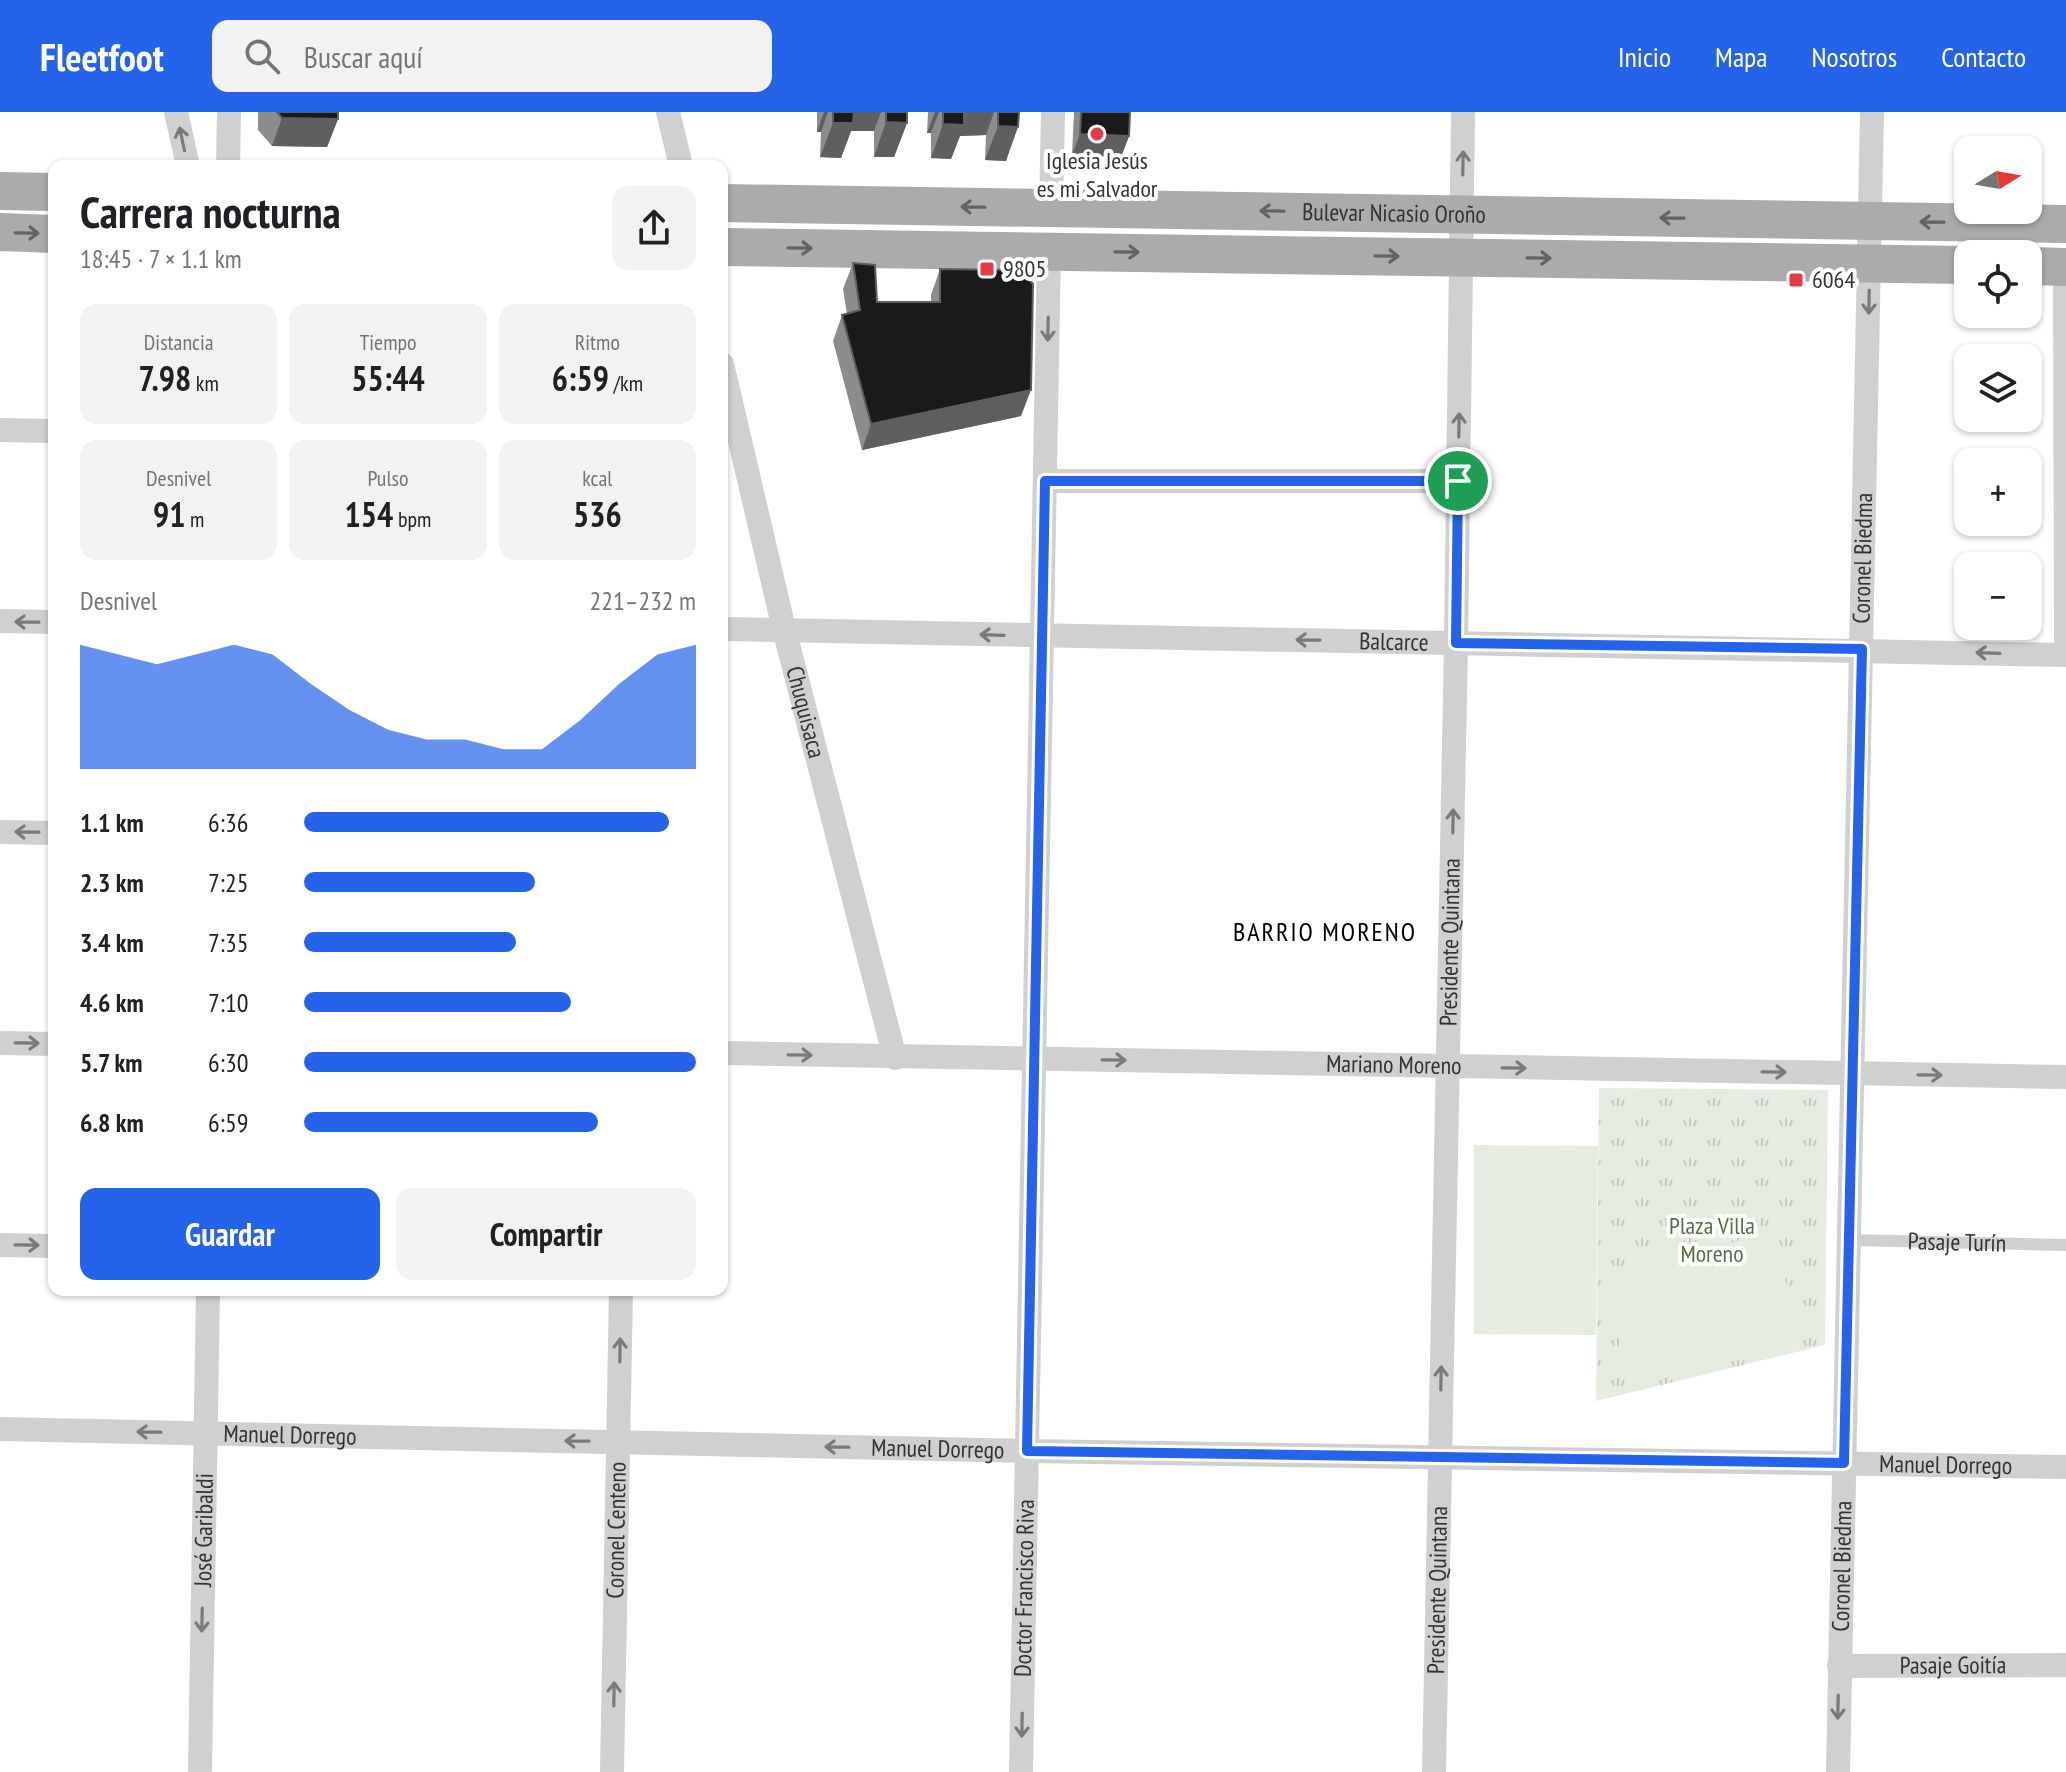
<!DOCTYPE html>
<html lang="es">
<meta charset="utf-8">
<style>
body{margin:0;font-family:"PT Sans Narrow",sans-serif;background:#f2f2f2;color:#202124;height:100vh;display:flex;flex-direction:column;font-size:30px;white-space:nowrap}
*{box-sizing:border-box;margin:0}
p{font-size:26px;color:#757577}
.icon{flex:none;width:44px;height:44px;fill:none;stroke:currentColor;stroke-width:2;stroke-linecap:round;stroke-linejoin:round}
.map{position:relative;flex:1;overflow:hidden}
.sheet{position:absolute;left:48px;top:48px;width:680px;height:1136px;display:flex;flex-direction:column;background:#fff;border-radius:16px;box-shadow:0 2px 6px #0004}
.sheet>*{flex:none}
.needle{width:52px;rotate:79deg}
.fabs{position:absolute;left:1954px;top:24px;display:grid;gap:16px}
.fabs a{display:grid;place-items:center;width:88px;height:88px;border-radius:16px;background:#fff;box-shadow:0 2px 6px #0004;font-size:40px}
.pin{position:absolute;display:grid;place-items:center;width:68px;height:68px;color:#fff;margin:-34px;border:4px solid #fff;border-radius:50%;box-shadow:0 2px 8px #0007}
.round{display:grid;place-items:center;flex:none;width:84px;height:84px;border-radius:16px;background:#f2f2f2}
.head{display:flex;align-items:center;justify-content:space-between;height:136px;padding:0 32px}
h1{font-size:44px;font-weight:700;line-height:60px}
.figures{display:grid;grid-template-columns:repeat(3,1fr);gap:12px;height:136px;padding:8px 32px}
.figures div{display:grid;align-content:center;border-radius:16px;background:#f2f2f2;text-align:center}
.figures b{font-size:34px;font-weight:700}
.figures small{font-size:22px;font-weight:400}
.figures p{font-size:22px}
.chart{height:224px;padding:16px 32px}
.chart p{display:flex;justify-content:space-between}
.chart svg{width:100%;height:144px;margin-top:8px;fill:#2563eb;opacity:.7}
.primary-button{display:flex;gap:16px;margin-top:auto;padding:16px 32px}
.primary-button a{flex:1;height:92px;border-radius:16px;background:#2563eb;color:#fff;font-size:32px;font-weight:700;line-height:92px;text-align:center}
.primary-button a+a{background:#f2f2f2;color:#202124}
ul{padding:0 32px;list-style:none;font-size:26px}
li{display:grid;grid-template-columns:128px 96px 1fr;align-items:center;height:60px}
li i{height:20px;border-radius:10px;background:#2563eb}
header{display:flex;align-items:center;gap:48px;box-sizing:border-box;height:112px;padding:0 40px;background:#2563eb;color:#fff}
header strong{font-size:38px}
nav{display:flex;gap:44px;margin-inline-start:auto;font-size:28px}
.search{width:560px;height:72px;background:#f2f2f2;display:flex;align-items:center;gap:20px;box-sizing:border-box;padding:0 28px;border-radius:16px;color:#757577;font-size:30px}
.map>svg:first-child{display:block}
</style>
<header>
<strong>Fleetfoot</strong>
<div class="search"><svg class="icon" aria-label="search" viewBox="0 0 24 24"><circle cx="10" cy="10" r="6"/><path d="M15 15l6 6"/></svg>Buscar aquí</div>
<nav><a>Inicio</a><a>Mapa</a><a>Nosotros</a><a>Contacto</a></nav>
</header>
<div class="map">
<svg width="2066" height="1660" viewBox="0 0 2066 1660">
<defs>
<pattern id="park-tufts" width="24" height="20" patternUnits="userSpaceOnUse" patternTransform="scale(2)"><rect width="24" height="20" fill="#e6ecdf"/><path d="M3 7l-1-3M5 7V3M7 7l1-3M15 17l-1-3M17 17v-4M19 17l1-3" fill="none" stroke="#c6cbc0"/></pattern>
</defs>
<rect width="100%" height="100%" fill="#fff"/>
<polygon fill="url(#park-tufts)" points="1599,976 1828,978 1825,1233 1596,1289"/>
<g fill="#e6ecdf">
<polygon points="1474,1033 1598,1034 1596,1223 1474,1222"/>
<polygon points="1774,1120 1801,1232 1630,1274 1603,1162"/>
</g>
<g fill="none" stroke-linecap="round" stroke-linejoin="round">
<path stroke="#d0d0d0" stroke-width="12" id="s1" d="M1849 1128 2066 1133"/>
<g stroke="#d0d0d0" stroke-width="24">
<polyline points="176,0 188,54"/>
<polyline points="668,0 681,54"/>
<polyline points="228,54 229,0"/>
<polyline points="1051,96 1053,0"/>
<polyline points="2065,155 2066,529"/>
<path id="s2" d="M722 252 784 517 895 946"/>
<polyline points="0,318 54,319"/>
<polyline points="1045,369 1458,369"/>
<polyline points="0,509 54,510"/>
<path id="s3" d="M722 517 2066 543"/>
<polyline points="0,720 54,721"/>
<polyline points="0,931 54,932"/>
<path id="s4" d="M722 941 2066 965"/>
<polyline points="0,1133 54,1134"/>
<path id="s5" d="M0 1317 1027 1339 2066 1355"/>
<path id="s6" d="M1839 1554 2066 1553"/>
<path id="s7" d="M200 1660 208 1178"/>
<path id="s8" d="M612 1660 621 1178"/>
<path id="s9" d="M1021 1660 1049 139"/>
<path id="s10" d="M1434 1660 1456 531 1463 0"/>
<path id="s11" d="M1838 1660 1872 0"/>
</g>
<g stroke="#ababab" stroke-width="38">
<polyline points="0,79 54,80"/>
<path id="s12" d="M722 91 2066 112"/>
<polyline points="0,120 54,122"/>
<polyline points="722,135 1968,153"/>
<polyline points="2028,154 2066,155"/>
</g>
</g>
<g fill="#8c8c8c">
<polygon points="258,0 338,0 338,7 327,35 272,34 258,18"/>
<polygon points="817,0 907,0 907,11 894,45 874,45 874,19 851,19 841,46 820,45 821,20 817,20"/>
<polygon points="928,0 1019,0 1006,49 985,48 986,23 960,24 951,47 931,46 931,21 927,21"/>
<polygon points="1074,0 1130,0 1129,24 1121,45 1072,43"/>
<polygon points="853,151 877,190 931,190 931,183 940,157 1021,304 862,338 833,229 842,203 847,202 843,177"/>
</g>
<g fill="#5f5f5f">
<polygon points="824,0 828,0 821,20 817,20"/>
<polygon points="848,0 881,0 874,19 851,19 841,46 820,45 833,11"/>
<polygon points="935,0 939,0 931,21 927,21"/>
<polygon points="961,0 994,0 986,23 960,24 951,47 931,46 943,12"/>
<polygon points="282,6 338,7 327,35 272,34"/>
<polygon points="886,10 907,11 894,45 874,45"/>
<polygon points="998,14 1018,15 1006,49 985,48"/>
<polygon points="1080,22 1129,24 1121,45 1072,43"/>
<polygon points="1031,278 1021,304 862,338 871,312"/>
</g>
<g fill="#1a1a1a" stroke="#5f5f5f" stroke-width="2">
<polygon points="277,0 338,0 338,7 282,6"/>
<polygon points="833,0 854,0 853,11 833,11"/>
<polygon points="886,0 907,0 907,11 886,10"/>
<polygon points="943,0 964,0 964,13 943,12"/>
<polygon points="998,0 1019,0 1018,15 998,14"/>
<polygon points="1081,0 1130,0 1129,24 1080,22"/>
<polygon points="853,151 875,153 877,190 940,190 940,157 1020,158 1033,172 1031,278 871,312 842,203 860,198"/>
</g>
<defs><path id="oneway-shaft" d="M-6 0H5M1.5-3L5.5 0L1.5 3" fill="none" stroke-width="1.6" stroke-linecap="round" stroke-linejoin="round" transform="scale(2)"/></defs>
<g stroke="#7a7a7a">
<use href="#oneway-shaft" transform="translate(182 27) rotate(-102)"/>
<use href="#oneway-shaft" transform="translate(1463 51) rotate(-89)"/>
<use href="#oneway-shaft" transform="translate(1869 190) rotate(91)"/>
<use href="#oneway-shaft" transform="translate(1048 217) rotate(91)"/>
<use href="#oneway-shaft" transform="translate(1459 313) rotate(-89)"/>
<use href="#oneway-shaft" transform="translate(27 510) rotate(-179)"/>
<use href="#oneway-shaft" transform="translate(992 523) rotate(-178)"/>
<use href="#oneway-shaft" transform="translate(1308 528) rotate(-179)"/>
<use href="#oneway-shaft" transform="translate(1988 541) rotate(-178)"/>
<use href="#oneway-shaft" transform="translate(1453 709) rotate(-89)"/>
<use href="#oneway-shaft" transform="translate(27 720) rotate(-179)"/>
<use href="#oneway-shaft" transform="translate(27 931) rotate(1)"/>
<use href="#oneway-shaft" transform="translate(800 943) rotate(1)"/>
<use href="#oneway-shaft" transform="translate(1114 948) rotate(1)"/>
<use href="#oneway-shaft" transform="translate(1514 956) rotate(1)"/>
<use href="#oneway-shaft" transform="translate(1774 960) rotate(1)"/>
<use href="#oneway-shaft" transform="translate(1930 963) rotate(1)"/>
<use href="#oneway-shaft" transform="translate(27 1133) rotate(1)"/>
<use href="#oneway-shaft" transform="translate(620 1238) rotate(-89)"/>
<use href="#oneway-shaft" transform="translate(1441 1266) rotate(-89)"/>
<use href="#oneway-shaft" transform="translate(149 1320) rotate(-179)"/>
<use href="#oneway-shaft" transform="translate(577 1329) rotate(-179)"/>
<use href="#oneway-shaft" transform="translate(837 1335) rotate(-179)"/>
<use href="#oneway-shaft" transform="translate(202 1508) rotate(91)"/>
<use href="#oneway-shaft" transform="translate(614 1582) rotate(-89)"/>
<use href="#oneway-shaft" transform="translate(1838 1595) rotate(91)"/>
<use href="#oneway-shaft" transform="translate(1022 1613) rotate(91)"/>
</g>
<g stroke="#636363">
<use href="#oneway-shaft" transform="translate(973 95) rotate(-179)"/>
<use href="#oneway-shaft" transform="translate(1272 99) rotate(-179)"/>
<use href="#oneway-shaft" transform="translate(1672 106) rotate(-179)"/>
<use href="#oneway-shaft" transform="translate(1932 110) rotate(-179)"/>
<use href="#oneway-shaft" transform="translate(27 121) rotate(1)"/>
<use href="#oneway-shaft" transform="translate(800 136) rotate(1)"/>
<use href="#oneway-shaft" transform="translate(1127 140) rotate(1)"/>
<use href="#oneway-shaft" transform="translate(1387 144) rotate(1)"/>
<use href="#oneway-shaft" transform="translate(1539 146) rotate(1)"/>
</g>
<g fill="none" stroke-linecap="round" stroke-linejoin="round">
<g stroke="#fff" stroke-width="16">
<polygon id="route" points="1045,369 1458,369 1456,531 1862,537 1844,1351 1027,1339"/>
</g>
<use href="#route" stroke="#2563eb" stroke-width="10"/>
</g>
<g fill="#e63946" stroke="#fff" stroke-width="3">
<circle cx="1097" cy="22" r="8"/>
<rect x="979" y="149" width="16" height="16" rx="4"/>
<rect x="1788" y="160" width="16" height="16" rx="4"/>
</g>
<g text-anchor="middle" stroke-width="8" stroke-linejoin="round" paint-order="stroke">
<g font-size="24" fill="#333" stroke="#fff" text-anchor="start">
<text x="1097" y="57" text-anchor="middle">Iglesia Jesús<tspan x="1097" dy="28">es mi Salvador</tspan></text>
<text x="1003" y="165">9805</text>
<text x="1812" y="176">6064</text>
</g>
<g font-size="24" fill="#333" stroke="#fff">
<text dy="8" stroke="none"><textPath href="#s12" startOffset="672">Bulevar Nicasio Oroño</textPath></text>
<text dy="8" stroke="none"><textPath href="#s11" startOffset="1214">Coronel Biedma</textPath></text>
<text dy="8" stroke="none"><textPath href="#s3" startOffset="672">Balcarce</textPath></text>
<text dy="8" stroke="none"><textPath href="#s2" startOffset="358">Chuquisaca</textPath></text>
<text dy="8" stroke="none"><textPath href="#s10" startOffset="830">Presidente Quintana</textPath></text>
<text dy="8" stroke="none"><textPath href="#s4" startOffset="672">Mariano Moreno</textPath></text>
<text dy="8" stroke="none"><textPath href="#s1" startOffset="108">Pasaje Turín</textPath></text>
<text dy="8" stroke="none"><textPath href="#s5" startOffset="290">Manuel Dorrego</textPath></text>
<text dy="8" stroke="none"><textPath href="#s5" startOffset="938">Manuel Dorrego</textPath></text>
<text dy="8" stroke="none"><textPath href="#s5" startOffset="1946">Manuel Dorrego</textPath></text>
<text dy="8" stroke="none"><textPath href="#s7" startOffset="242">José Garibaldi</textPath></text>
<text dy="8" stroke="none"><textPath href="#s8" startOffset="242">Coronel Centeno</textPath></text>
<text dy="8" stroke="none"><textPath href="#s11" startOffset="206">Coronel Biedma</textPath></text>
<text dy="8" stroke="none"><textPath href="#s9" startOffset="184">Doctor Francisco Riva</textPath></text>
<text dy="8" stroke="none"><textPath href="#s10" startOffset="182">Presidente Quintana</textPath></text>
<text dy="8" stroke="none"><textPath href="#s6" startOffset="114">Pasaje Goitía</textPath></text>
</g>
<g font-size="24" fill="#56703f" stroke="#fff">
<text x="1712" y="1122">Plaza Villa<tspan x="1712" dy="28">Moreno</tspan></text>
</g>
<g font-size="26" letter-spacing="2" fill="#000" stroke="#fff">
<text x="1325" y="829">BARRIO MORENO</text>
</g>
</g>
</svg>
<div class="fabs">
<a><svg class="needle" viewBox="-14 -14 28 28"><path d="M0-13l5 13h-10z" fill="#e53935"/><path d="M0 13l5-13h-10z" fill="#757577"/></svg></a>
<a><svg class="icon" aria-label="locate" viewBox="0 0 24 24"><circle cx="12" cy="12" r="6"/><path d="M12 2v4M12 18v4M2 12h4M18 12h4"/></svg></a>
<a><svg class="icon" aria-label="layers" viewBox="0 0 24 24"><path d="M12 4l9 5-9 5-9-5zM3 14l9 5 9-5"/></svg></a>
<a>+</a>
<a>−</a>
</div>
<div class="pin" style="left:1458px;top:369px;background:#1e9e55"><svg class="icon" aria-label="arrive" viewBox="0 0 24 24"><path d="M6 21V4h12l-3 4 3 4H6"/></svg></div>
<section class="sheet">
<div class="head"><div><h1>Carrera nocturna</h1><p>18:45 · 7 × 1.1 km</p></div><a class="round"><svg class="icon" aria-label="share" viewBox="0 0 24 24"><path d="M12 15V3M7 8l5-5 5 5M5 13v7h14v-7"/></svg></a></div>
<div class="figures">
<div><p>Distancia</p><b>7.98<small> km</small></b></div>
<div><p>Tiempo</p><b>55:44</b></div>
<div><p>Ritmo</p><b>6:59<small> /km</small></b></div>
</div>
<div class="figures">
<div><p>Desnivel</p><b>91<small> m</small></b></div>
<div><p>Pulso</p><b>154<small> bpm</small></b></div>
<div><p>kcal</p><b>536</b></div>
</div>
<div class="chart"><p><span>Desnivel</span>221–232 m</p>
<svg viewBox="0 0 160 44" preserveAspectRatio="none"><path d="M0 44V6L10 9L20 12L30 9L40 6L50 9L60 18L70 26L80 32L90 35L100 35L110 38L120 38L130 29L140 18L150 9L160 6V44z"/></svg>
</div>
<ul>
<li><b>1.1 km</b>6:36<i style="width:93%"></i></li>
<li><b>2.3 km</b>7:25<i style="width:59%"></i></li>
<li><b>3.4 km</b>7:35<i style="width:54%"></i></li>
<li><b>4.6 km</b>7:10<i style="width:68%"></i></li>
<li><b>5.7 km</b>6:30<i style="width:100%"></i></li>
<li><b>6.8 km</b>6:59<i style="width:75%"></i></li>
</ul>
<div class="primary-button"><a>Guardar</a><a>Compartir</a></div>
</section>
</div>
